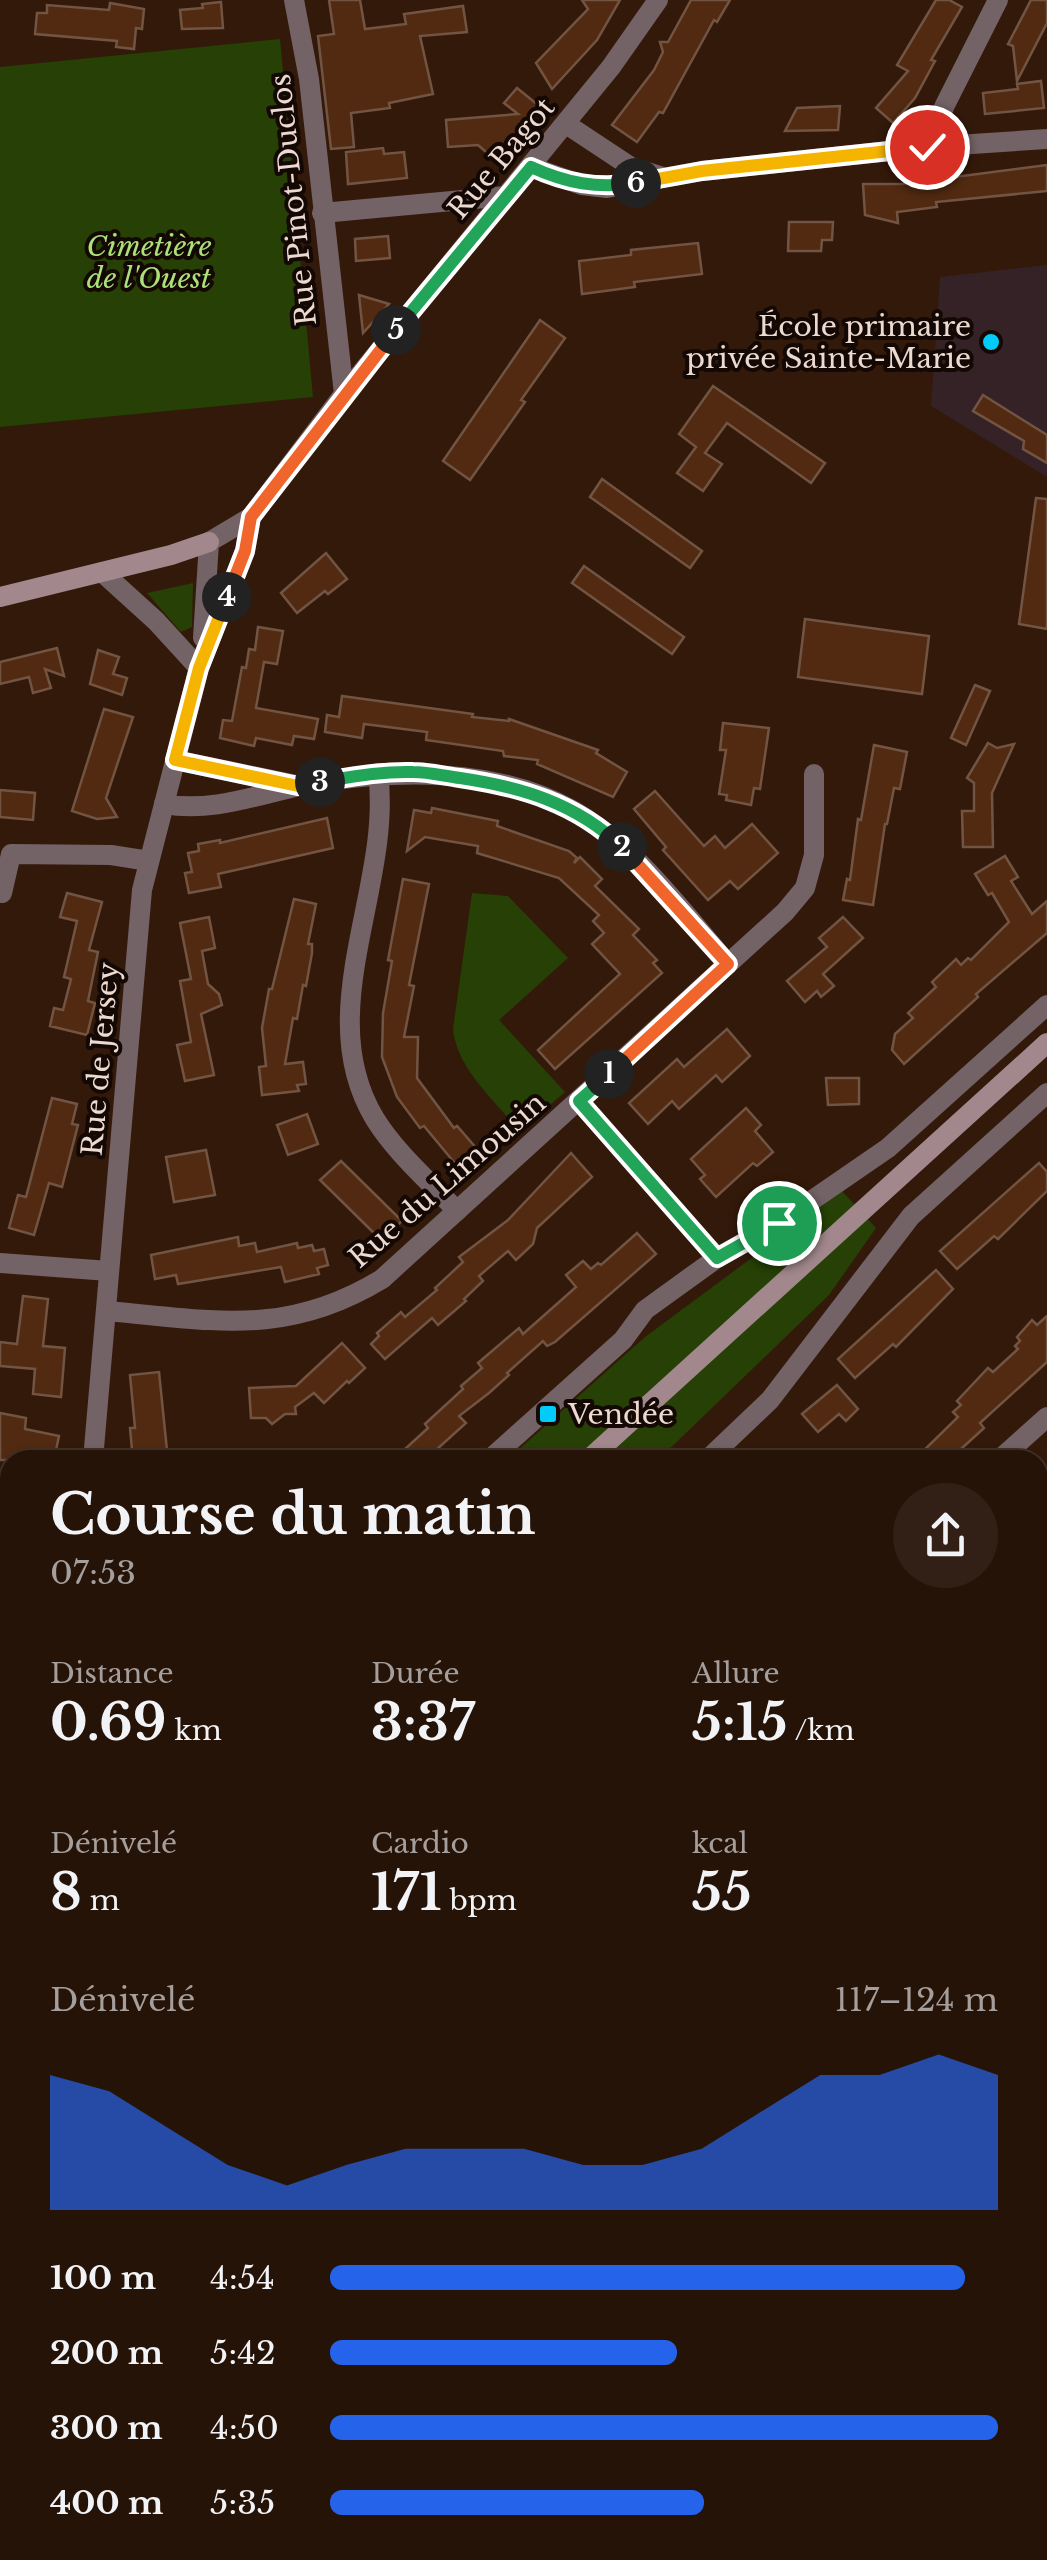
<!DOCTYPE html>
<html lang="fr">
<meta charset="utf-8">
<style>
body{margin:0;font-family:"Libre Baskerville",serif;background:#322016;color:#f1f3f6;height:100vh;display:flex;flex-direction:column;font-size:38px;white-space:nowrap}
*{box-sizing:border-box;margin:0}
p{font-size:32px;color:#a49e9c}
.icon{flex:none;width:55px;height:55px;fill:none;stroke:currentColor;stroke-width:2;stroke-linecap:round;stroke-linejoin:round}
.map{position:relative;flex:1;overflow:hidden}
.details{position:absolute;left:0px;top:1450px;width:1048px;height:1110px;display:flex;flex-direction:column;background:#261308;border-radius:30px 30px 0 0;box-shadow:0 2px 8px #0004,0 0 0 2px #423229}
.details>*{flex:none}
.pin{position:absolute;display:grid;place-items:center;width:85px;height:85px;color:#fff;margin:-42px;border:5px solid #fff;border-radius:50%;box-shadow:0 2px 10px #0007}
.km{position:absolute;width:50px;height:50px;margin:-25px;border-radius:50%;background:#222;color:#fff;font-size:28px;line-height:50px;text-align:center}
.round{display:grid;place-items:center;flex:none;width:105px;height:105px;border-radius:52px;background:#322016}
.headline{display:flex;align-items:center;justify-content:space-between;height:170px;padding:0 50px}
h1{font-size:55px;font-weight:700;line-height:75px}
.metrics{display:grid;grid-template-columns:repeat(3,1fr);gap:15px;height:170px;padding:10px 50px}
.metrics div{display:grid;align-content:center}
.metrics b{font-size:50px;font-weight:700}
.metrics small{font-size:28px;font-weight:400}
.metrics p{font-size:28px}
.chart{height:280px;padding:20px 50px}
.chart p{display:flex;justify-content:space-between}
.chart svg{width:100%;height:180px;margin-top:10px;fill:#2563eb;opacity:.7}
ul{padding:0 50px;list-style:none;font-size:32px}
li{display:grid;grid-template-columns:160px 120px 1fr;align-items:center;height:75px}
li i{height:25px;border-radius:12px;background:#2563eb}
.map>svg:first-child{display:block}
</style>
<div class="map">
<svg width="1047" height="2560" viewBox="0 0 1047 2560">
<rect width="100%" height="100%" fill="#33190a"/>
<polygon fill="#352227" points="1047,265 1047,477 931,406 940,277"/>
<g fill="#264005">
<polygon points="280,39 313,397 0,427 0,67"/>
<polygon points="193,583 192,627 181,632 147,593"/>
<path d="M472 893 508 896 568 958 499 1020 565 1092 520 1131C495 1101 457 1069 453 1029Z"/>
<polygon points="842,1191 876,1228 829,1295 658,1460 507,1460 645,1337"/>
<polygon points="0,1772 10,1779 10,2057 0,2066"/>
<polygon points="1038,1902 1047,1903 1047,2122 1038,2130"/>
</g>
<g fill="#512a11" stroke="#725443" stroke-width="2.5">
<polygon points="329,0 360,0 365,29 406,24 404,14 463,6 467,32 420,36 433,94 389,103 390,108 351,113 354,147 331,149 318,36 334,34"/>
<polygon points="582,0 620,0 597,40 552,89 536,63 588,9"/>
<polygon points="691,0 730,0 717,22 714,20 663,113 659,112 637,142 612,125 654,70 663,52 660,42 668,42"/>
<polygon points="936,0 949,0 962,7 931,60 935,61 915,98 893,123 876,108 908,71 897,65"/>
<polygon points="1031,0 1047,0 1047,23 1017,81 1013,46 1008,44"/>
<polygon points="221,2 223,28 182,29 180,10 203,8 202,4"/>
<polygon points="110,3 144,9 142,29 136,28 134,49 116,47 117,41 35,34 37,13 47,13 47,5 109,10"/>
<polygon points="1041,81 1044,108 985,114 983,93 1018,89 1017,84"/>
<polygon points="517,88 538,105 503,150 501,148 493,158 478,145 448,147 446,120 518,114 504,103"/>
<polygon points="840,106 838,130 785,131 797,108"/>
<polygon points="383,148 384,154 404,152 407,178 348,184 346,152"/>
<polygon points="1047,165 1047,191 936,202 937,207 897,212 898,223 865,215 863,184 901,184"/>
<polygon points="789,222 833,222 832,240 822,240 821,251 788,251"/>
<polygon points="388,236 390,258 356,261 355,239"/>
<polygon points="698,243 702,274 634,282 635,287 582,294 579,261 631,255 631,250"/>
<polygon points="359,295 389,304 363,333"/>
<polygon points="540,320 565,338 521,400 525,402 470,480 443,461"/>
<polygon points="713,386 825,463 811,483 727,423 705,453 722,464 703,491 677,473 696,447 679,434"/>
<polygon points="983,395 1047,435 1047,463 1023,449 1024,441 973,411"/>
<polygon points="602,479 702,551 690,568 590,497"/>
<polygon points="1036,498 1047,499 1047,629 1019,624"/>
<polygon points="326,553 347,579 328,594 325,591 297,613 281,593"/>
<polygon points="584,566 684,637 672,654 572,583"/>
<polygon points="805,619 929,636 922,694 798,677"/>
<polygon points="258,627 283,631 277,664 264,662 256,708 318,719 314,739 294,736 292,745 256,738 254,746 220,738 223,720 232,721 242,667 246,668 249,649 255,650"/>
<polygon points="57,648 64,676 45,669 51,688 33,693 29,677 0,684 0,662"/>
<polygon points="98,650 119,657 113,674 127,678 122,695 90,684"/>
<polygon points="975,685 990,691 966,745 951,738"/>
<polygon points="342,696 473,714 472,717 509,721 509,719 598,750 596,753 627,772 613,797 537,764 538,760 504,756 503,751 426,740 427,732 364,724 362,738 325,732 327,715 339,717"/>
<polygon points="104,709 133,717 106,798 117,817 97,819 72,811"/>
<polygon points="723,723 769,728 760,789 754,788 751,805 726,800 727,795 719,794 726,750 720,750"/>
<polygon points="988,743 997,748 1014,744 992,793 993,847 963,847 962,811 974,811 974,783 967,778"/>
<polygon points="874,745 907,752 900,789 894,788 887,824 885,824 873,905 843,900 847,879 850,880 858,819 861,820"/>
<polygon points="0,790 35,793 33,820 0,817"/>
<polygon points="655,791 704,846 715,836 725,848 752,824 778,853 738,889 730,881 708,900 663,850 666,847 634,809"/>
<polygon points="432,808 498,821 497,826 569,851 577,858 574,863 580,857 602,879 595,886 639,929 633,935 657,960 653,963 662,973 555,1069 538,1050 620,974 592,944 604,933 593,921 599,915 559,878 477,853 478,846 425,837 407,851 414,810 431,813"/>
<polygon points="327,818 333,848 218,874 221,887 189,893 185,873 192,872 188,853 199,851 198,844 220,840 220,843"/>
<polygon points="1005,856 1018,877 1011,881 1032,914 1047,901 1047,933 976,994 978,997 904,1064 892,1050 895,1034 913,1018 908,1013 936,987 932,982 956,959 961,965 968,958 971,960 1009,922 992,893 988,895 975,874"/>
<polygon points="403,879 429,884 409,985 414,986 404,1037 418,1037 417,1078 454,1128 457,1126 478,1150 458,1167 424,1126 420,1128 397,1097 382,1057 383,1013 392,961 388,960"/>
<polygon points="67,893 102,902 89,950 98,952 88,1001 95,1003 87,1035 50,1026 54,1008 63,1010 71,979 64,977 77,921 60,917"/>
<polygon points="294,899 316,904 308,944 312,944 312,953 306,986 303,985 297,1019 293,1018 285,1064 303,1062 306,1084 297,1085 299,1091 262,1095 259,1067 266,1066 262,1028 269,989 272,989"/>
<polygon points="209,917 215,948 202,951 208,984 219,994 222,1005 201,1014 214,1075 185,1081 177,1045 191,1042 180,981 191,979 180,923"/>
<polygon points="843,917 863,938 823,974 834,986 821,997 817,991 805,1002 787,981 827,947 819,938"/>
<polygon points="727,1029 750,1056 722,1082 716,1075 679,1109 672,1101 648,1124 629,1103 677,1059 684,1067"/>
<polygon points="826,1078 859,1078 859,1104 828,1105"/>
<polygon points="52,1098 77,1104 72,1124 78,1125 62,1187 49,1183 34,1235 9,1228 18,1195 26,1197"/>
<polygon points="746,1108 761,1125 755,1131 773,1152 757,1166 753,1163 716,1197 700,1179 705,1175 691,1159"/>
<polygon points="307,1114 318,1144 288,1155 277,1125"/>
<polygon points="206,1150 215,1195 174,1202 166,1157"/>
<polygon points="571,1153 592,1177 537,1228 533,1244 516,1260 508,1251 479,1276 483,1281 464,1299 466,1301 438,1325 432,1318 385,1359 371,1344 379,1336 377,1333 401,1312 405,1317 437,1290 435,1288 463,1262 459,1257 508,1220"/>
<polygon points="341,1161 402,1221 381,1240 320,1180"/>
<polygon points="1039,1163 1047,1172 1047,1191 998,1239 994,1236 957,1269 940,1251"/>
<polygon points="637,1233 656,1254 555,1342 547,1346 543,1341 507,1373 509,1375 489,1393 459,1416 466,1423 425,1460 393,1460 428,1428 425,1424 463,1389 461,1386 482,1368 478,1363 519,1328 523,1334 576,1287 566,1275 583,1261 591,1269 598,1263 601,1265"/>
<polygon points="238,1237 239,1246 255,1243 257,1252 297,1243 298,1248 312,1245 314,1251 324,1249 328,1265 317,1268 319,1274 285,1282 281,1267 178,1284 176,1275 155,1279 151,1255"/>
<polygon points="936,1270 953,1289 896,1347 893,1344 855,1378 838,1359"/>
<polygon points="23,1296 48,1299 43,1346 65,1348 61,1397 33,1394 35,1369 0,1366 0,1342 17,1344"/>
<polygon points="1047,1316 1047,1362 980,1423 984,1428 949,1460 914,1460 958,1417 953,1412 961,1405 957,1401 988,1368 993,1372 1018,1349 1015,1346 1020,1341 1017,1337 1032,1320 1037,1325"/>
<polygon points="342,1343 365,1368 349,1383 347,1381 324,1403 314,1393 295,1407 296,1414 285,1414 272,1424 266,1418 251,1418 249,1388 296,1386"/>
<polygon points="159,1372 168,1460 133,1460 130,1428 135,1428 130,1375"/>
<polygon points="837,1385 858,1409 846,1421 839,1414 818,1432 802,1414"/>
<polygon points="0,1413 26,1418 25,1429 59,1436 54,1460 0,1460"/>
</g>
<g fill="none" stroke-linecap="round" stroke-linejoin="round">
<g stroke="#736266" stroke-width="20">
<polyline points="294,0 309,79 344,394"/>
<polyline points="566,124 631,167 660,176"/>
<polyline points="927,147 945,105 998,0"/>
<polyline points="531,167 582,185 607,188 702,171 927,147 1047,139"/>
<polyline points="322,213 506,196"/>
<polyline points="102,572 156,621 199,668"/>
<polyline points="203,638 209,542 251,517 344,394 611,67 658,0"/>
<polyline points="175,760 296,785"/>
<path d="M378 773C393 886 310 1012 375 1119 396 1153 430 1182 457 1211"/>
<path d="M164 804C217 814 268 790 320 782 401 770 498 768 572 810 635 846 682 911 728 964"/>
<polyline points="2,893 11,854 111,855 149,861"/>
<polyline points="579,1101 717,1258"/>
<polyline points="0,1263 109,1271"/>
<path d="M106 1311C213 1320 285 1338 382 1279L785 912 805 888 814 855V774"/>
<polyline points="93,1460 142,890 199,668 245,551 251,517"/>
<polyline points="489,1460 623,1340 645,1310 717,1258 779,1223 888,1148 1047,1005"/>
<polyline points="707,1460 770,1400 911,1216 1047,1093"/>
<polyline points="999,1460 1047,1417"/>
<polyline points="1038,1693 1047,1698"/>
<polyline points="0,1856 10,1838"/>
<polyline points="0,2091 10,2084"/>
<polyline points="0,2276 10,2285"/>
<polyline points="0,2507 10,2481"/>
<polyline points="324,2550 347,2560"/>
<polyline points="779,2550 785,2560"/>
<polyline points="220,2560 223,2550"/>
</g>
<g stroke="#a2888d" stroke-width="20">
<polyline points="0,597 171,555 209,542"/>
<polyline points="588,1460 1047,1043"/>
<polyline points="0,1996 10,1987"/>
</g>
</g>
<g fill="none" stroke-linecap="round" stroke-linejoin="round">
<g stroke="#fff" stroke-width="20">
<polyline id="split-1" points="609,1074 579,1101 717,1258 779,1223"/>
</g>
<g stroke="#fff" stroke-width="20">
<polyline id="split-2" points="609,1074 728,964 622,847"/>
</g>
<g stroke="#fff" stroke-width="20">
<path id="split-3" d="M320 782C351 777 382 771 413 772 429 772 444 776 460 778 521 787 576 803 622 847"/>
</g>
<g stroke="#fff" stroke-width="20">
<polyline id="split-4" points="227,597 199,668 175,760 298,786 320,782"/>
</g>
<g stroke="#fff" stroke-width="20">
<polyline id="split-5" points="227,597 245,551 251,517 396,330"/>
</g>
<g stroke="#fff" stroke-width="20">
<path id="split-6" d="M396 330 531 167C566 183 597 189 636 183"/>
</g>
<g stroke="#fff" stroke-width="20">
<polyline id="split-7" points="636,183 702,171 927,147"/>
</g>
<use href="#split-1" stroke="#22a559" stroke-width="12"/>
<use href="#split-2" stroke="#f0652b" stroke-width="12"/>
<use href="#split-3" stroke="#22a559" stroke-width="12"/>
<use href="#split-4" stroke="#f5b400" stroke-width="12"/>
<use href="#split-5" stroke="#f0652b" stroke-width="12"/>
<use href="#split-6" stroke="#22a559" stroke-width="12"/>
<use href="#split-7" stroke="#f5b400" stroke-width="12"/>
</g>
<g fill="#00cbf9" stroke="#130803" stroke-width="4">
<circle cx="991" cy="342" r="10"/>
<rect x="538" y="1404" width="20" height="20" rx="5"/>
</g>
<g text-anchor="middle" stroke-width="8" stroke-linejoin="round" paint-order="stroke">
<g font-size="28" fill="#ecdad0" stroke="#130803">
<text transform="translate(501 158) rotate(-50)" y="10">Rue Bagot</text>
<text transform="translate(293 200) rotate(-96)" y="10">Rue Pinot-Duclos</text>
<text transform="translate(100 1059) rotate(-85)" y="10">Rue de Jersey</text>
<text transform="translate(447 1180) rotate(-41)" y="10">Rue du Limousin</text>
</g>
<g font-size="28" font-style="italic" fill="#ace17a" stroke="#130803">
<text x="149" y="256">Cimetière<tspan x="149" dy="32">de l'Ouest</tspan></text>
</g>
<g font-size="28" fill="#ecdad0" stroke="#130803" text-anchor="end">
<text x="971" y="336">École primaire<tspan x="971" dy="32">privée Sainte-Marie</tspan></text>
<text x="568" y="1424" text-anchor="start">Vendée</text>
</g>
</g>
</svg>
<div class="pin" style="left:779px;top:1223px;background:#1e9e55"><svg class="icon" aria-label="arrive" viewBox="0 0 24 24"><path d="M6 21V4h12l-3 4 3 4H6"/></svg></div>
<div class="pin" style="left:927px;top:147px;background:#d93025"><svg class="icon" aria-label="check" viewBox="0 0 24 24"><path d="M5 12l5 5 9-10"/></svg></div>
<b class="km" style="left:609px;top:1074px">1</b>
<b class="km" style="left:622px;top:847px">2</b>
<b class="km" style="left:320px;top:782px">3</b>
<b class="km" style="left:227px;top:597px">4</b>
<b class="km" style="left:396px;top:330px">5</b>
<b class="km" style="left:636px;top:183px">6</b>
<section class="details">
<div class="headline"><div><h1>Course du matin</h1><p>07:53</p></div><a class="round"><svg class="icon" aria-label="share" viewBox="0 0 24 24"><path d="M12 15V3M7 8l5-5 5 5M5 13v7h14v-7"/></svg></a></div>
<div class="metrics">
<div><p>Distance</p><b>0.69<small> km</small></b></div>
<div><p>Durée</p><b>3:37</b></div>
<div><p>Allure</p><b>5:15<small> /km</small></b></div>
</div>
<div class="metrics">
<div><p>Dénivelé</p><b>8<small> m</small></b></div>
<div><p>Cardio</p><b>171<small> bpm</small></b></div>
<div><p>kcal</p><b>55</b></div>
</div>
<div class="chart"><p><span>Dénivelé</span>117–124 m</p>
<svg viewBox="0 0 160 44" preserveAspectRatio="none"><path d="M0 44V11L10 15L20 24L30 33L40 38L50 33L60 29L70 29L80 29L90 33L100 33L110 29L120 20L130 11L140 11L150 6L160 11V44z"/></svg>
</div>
<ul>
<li><b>100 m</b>4:54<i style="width:95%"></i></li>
<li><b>200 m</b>5:42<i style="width:52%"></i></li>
<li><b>300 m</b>4:50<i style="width:100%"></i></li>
<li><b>400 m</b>5:35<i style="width:56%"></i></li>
</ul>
</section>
</div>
